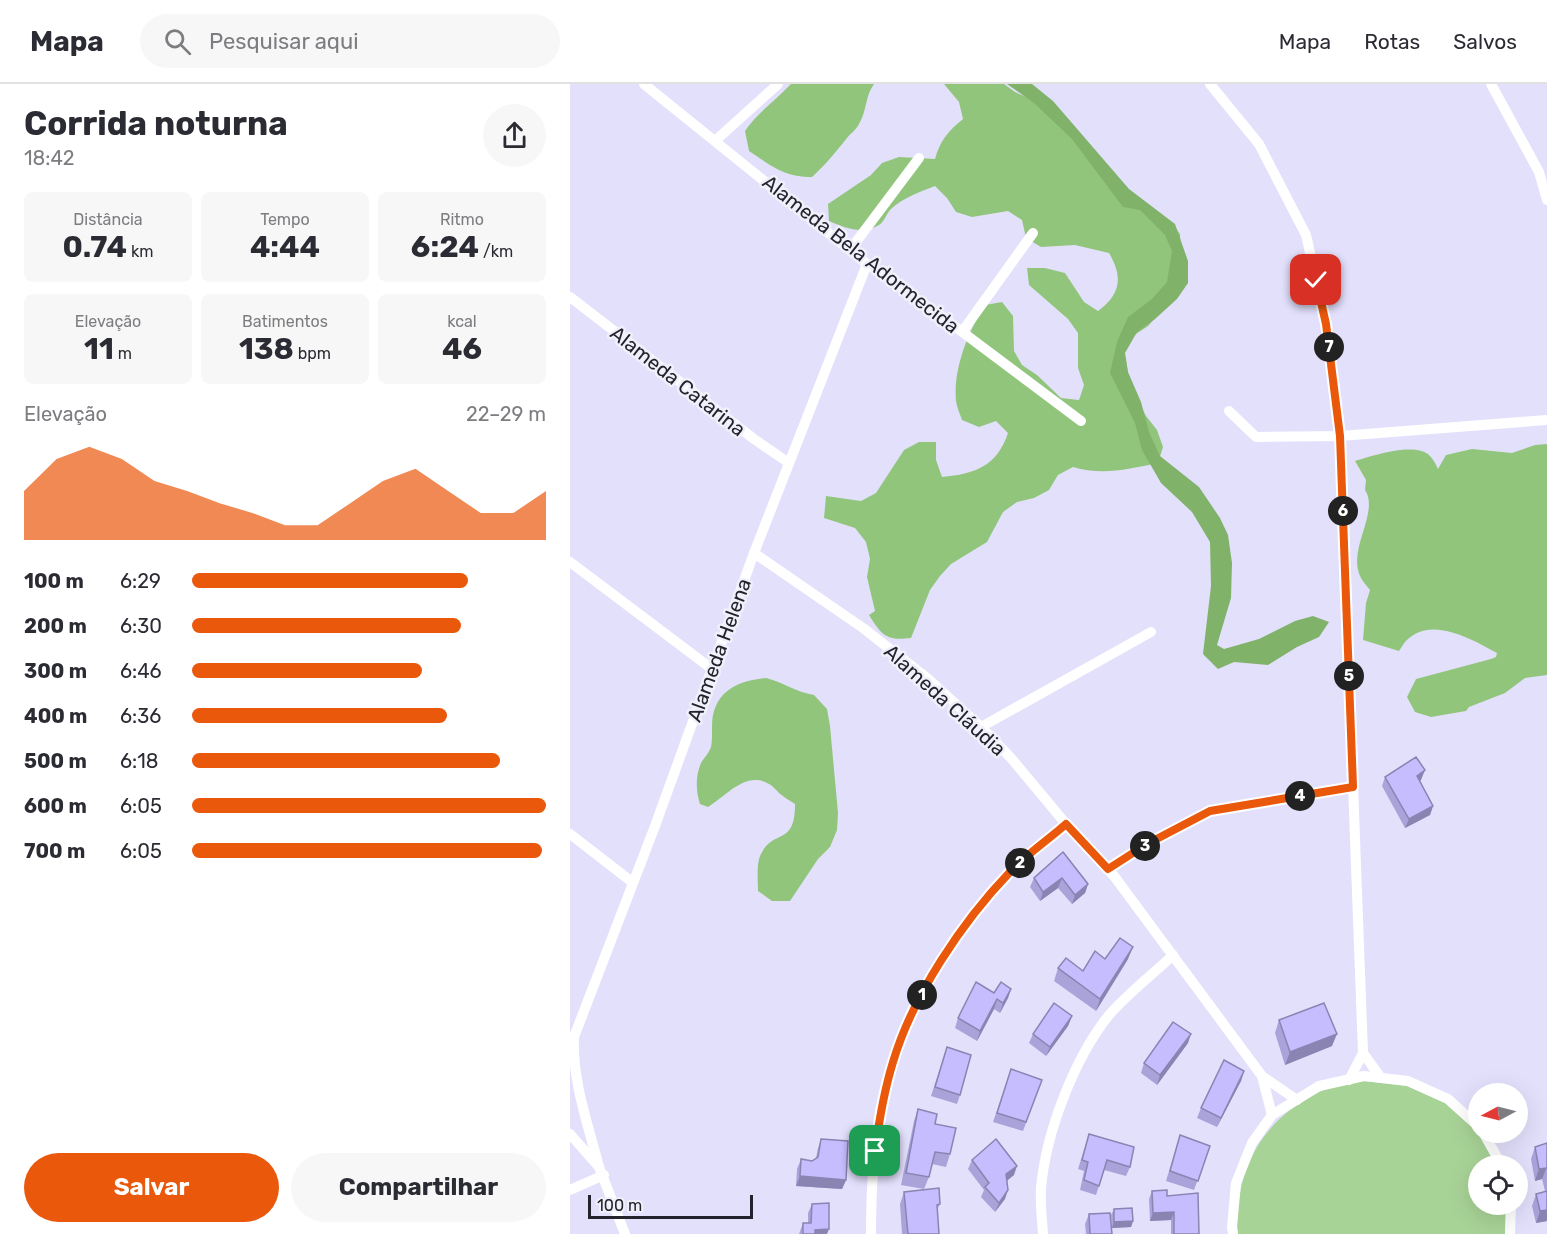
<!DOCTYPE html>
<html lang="pt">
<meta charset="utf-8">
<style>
body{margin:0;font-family:Rubik,sans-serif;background:#f7f7f7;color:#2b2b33;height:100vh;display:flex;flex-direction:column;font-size:22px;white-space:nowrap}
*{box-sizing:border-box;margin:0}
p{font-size:20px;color:#7c7c81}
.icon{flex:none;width:33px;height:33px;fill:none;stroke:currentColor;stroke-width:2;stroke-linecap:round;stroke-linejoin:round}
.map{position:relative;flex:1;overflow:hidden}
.details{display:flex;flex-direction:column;background:#fff;width:570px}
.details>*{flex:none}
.needle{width:39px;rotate:263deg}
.buttons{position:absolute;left:898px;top:999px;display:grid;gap:12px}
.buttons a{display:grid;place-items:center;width:60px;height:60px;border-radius:50%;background:#fff;box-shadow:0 6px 24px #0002;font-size:30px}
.scale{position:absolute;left:18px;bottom:15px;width:165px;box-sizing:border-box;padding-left:6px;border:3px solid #24232d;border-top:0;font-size:16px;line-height:21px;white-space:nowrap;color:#24232d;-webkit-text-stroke:4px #f0f0fb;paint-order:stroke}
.pin{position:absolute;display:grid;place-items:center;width:51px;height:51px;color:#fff;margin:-26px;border-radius:12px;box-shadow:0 3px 9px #0006}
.km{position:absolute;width:30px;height:30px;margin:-15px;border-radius:50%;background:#222;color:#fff;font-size:16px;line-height:30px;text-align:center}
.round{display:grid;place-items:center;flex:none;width:63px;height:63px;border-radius:32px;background:#f7f7f7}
.overview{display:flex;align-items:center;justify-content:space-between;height:102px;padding:0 24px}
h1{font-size:33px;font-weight:700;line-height:45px}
.metrics{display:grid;grid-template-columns:repeat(3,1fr);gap:9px;height:102px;padding:6px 24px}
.metrics div{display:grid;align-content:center;border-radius:9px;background:#f7f7f7;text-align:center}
.metrics b{font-size:30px;font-weight:700}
.metrics small{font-size:16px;font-weight:400}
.metrics p{font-size:16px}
.chart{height:168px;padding:12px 24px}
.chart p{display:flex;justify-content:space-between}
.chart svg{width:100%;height:108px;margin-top:6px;fill:#ea580c;opacity:.7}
.cta{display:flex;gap:12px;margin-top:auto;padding:12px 24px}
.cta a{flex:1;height:69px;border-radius:36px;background:#ea580c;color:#fff;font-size:24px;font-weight:700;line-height:69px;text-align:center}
.cta a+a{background:#f7f7f7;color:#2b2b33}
ul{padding:0 24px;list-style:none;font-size:20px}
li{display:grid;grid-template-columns:96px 72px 1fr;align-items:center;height:45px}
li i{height:15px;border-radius:8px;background:#ea580c}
header{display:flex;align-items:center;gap:36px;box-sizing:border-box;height:84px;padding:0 30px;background:#fff;border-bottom:2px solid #e1e1e2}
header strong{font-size:28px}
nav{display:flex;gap:33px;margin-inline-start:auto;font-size:21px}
.search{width:420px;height:54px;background:#f7f7f7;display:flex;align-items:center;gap:15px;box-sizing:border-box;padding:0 21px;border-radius:33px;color:#7c7c81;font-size:22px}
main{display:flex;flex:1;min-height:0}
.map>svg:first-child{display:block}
</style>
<header>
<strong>Mapa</strong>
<div class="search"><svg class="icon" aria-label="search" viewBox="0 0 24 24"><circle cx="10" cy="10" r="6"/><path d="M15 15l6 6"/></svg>Pesquisar aqui</div>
<nav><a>Mapa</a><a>Rotas</a><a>Salvos</a></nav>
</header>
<main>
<section class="details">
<div class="overview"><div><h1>Corrida noturna</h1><p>18:42</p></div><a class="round"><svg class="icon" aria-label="share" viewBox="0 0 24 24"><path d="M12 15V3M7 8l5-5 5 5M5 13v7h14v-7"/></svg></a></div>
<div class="metrics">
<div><p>Distância</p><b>0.74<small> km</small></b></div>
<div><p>Tempo</p><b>4:44</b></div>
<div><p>Ritmo</p><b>6:24<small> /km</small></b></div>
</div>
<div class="metrics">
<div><p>Elevação</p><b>11<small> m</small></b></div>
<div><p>Batimentos</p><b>138<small> bpm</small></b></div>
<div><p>kcal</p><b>46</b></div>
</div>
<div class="chart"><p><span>Elevação</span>22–29 m</p>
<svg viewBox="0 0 160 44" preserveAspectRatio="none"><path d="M0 44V24L10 11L20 6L30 11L40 20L50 24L60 29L70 33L80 38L90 38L100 29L110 20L120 15L130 24L140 33L150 33L160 24V44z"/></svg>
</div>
<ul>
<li><b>100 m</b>6:29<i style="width:78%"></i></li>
<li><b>200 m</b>6:30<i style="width:76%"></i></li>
<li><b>300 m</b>6:46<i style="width:65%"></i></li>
<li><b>400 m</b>6:36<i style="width:72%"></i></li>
<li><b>500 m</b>6:18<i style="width:87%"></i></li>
<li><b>600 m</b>6:05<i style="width:100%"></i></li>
<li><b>700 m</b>6:05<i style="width:99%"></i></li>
</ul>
<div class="cta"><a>Salvar</a><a>Compartilhar</a></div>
</section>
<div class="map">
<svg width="977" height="1150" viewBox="0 0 977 1150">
<rect width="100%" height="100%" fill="#e3e0fc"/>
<path fill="#a8d397" d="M794 997 837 1002 875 1019 907 1047 927 1081 909 1082V1120L936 1121 935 1150H668C666 1141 668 1132 668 1123 673 1070 702 1031 749 1008 762 1002 780 1000 794 997Z"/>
<g fill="#92c57c">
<path d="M221 0H304C295 12 297 27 289 40 286 46 281 49 277 54 265 69 256 80 242 93 213 93 202 82 179 67L175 47C188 28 205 17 221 0Z"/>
<path d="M374 0H434L445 8 477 22 553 115 599 136 610 150 611 168 601 217 578 242 563 252 554 266 560 300 576 332 587 346 593 363 588 379C559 385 532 392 503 383L488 391 479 406 464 414 447 418 433 428 417 458 381 480 370 492 360 506 341 554C317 557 312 552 299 531L305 527 297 493 300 475 296 458 285 444 254 434 256 412 291 417 306 409 334 366 349 358H366V376L372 393C405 390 427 382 438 349L426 337 409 343 392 336C390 330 387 324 386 317 383 285 398 248 415 221L432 218 443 232 444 267 452 281 467 291 491 314 509 316 514 301 508 284V249L498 235 459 201 457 184H475L495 189 514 218 528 227C551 210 553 193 539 169L505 161 471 163 456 154 452 136 438 127 402 133 386 128 377 114 365 102C350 108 332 114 320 126 316 131 314 138 309 141 293 151 275 144 259 137L258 120 301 91 312 79 329 73 365 75C370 57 378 47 393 35L389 18Z"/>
<path d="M977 360V591L955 594 935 609 899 623 896 627 861 633 845 628 837 613 846 595 921 575 926 573 927 569C903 556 863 532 838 555 834 558 832 563 829 567L793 556 796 519 800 506C797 502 793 498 791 494 776 466 810 429 795 406L796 396 785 377C802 372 846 357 860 372 864 376 866 381 868 385L876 371 902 365 942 369 965 361Z"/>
<path d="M196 594C215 599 225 608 244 611L257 625 260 642 268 729 267 746 260 763 248 775 220 817H202L188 807C188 797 186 779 191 770 204 744 225 763 225 720 220 717 214 713 209 709 206 706 203 702 199 700 176 686 155 713 138 723L130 720C126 707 125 693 131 679 134 674 139 669 141 663 143 653 141 641 143 631 149 604 172 596 196 594Z"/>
</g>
<polygon fill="#80b26a" points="437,0 462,0 483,17 559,105 605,140 618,177 618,199 607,215 585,235 567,248 555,269 558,288 571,318 579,348 590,372 629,403 650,434 658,451 662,479 661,514 647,561 654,565 689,555 725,537 743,532 759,538 749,553 727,563 698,581 664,578 648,585 633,570 641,502 640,458 622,428 591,399 572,366 565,339 540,289 547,258 558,233 582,215 597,198 602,167 595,151 570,126 553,123 502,55 464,19"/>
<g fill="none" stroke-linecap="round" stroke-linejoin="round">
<g stroke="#fff" stroke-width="10">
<polyline points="74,0 297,180 375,235 511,337"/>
<polyline points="640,0 689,60 736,151 756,240 770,352 793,969 779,996"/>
<polyline points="921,0 969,88 977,116"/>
<polyline points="146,56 208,0"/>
<polyline points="280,166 349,74"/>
<polyline points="0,213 184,355 219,379"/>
<polyline points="392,248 463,149"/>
<polyline points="659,327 686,353 770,352 977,336"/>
<polyline points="184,469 293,544 357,594 411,643 441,674 496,740 544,792 692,992 727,1016"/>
<polyline points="0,478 142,585"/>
<polyline points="411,643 581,548"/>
<polyline points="0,750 62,798"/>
<polyline points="538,785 577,760 640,727 783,703"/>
<polyline points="793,969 811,994"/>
<polyline points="692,992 702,1031"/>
<polyline points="913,1048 932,1082"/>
<polyline points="0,1050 29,1083 55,1150"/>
<path d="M29 1083C18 1040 2 997 4 953L85 742 184 469 297 180"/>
<polyline points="0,1106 34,1091"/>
<path d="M301 1150C301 1108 303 1065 311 1023 327 938 381 848 440 787 457 770 478 756 496 740"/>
<path d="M473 1150C472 1135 470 1119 471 1104 476 1048 504 975 539 931 556 911 583 890 603 871"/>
<polyline points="663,1150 662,1143 666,1099 682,1059 702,1031 749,1002 794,992 838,997 878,1015 909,1043"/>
<polyline points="940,1150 941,1120"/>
</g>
</g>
<g fill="#a9a3da">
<polygon points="815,693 851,696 850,697 863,722 860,731 835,744 812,702"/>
<polygon points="493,768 518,800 515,809 502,820 488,804 470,817 460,803 464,794"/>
<polygon points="535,875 558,875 526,927 484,897 488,884 513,887"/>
<polygon points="441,905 438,914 430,929 424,925 407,957 385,944 388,934"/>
<polygon points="502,932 498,942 476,972 459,959 463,950"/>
<polygon points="709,936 762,962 715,981 705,949"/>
<polygon points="618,959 587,1001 571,989 574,979"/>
<polygon points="374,972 390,1011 387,1020 361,1012"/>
<polygon points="441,985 472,996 453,1047 423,1038"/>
<polygon points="674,987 671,997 647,1043 627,1034 631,1024"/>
<polygon points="348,1025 380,1070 376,1083 362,1080 359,1093 354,1105 331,1101 344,1037"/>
<polygon points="519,1050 560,1083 556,1092 534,1086 526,1111 510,1106 514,1087 508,1085"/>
<polygon points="610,1051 640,1062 624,1106 596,1097"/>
<polygon points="251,1055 276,1096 272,1105 226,1102 227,1085 231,1075 242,1077 246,1074 248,1064"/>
<polygon points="977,1059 977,1137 966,1139 962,1122 966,1110 975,1107 972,1095 965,1097 961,1075 965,1063"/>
<polygon points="402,1076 444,1091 437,1096 435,1115 425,1128 411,1113 414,1106 398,1085"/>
<polygon points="582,1107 597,1112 629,1150 601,1150 601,1136 580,1137 579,1115"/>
<polygon points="334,1108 370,1120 367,1126 369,1150 332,1150 330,1120"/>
<polygon points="242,1120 257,1150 229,1150 233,1139 238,1139 238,1129"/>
<polygon points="544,1125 563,1137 561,1143 542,1144 541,1131"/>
<polygon points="519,1130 542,1150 516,1150 515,1140"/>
</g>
<g fill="#8a84b2">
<polygon points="855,686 851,696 844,701 847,692"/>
<polygon points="863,722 860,731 835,744 839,735"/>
<polygon points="492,794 488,804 470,817 473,808"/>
<polygon points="518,800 515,809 502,820 505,811"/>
<polygon points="563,863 558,875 526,927 530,915"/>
<polygon points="441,905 438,914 430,929 433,919"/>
<polygon points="427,915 424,925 407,957 410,947"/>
<polygon points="502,932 498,942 476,972 480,963"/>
<polygon points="621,950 618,959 587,1001 590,991"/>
<polygon points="767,950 762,962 715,981 720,968"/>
<polygon points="674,987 671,997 647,1043 651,1034"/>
<polygon points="447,1082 444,1091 433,1100 436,1090"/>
<polygon points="977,1083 972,1095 965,1097 969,1085"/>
<polygon points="230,1092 276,1096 272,1105 226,1102"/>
<polygon points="438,1106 435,1115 425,1128 429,1119"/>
<polygon points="977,1126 977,1137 966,1139 970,1127"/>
<polygon points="604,1128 601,1136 580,1137 583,1129"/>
<polygon points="563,1137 561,1143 542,1144 544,1138"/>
<polygon points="259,1145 257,1150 243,1150 245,1146"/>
</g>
<g fill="#c5bdfe" stroke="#8a84b2" stroke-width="1.5">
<polygon points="846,673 855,686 847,692 863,722 839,735 815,693"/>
<polygon points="493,768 518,800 505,811 492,794 473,808 464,794"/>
<polygon points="550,854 563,863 530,915 488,884 496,874 513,887 525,867 535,875"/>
<polygon points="406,898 424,909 431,898 441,905 433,919 427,915 410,947 388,934"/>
<polygon points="484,919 502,932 480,963 463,950"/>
<polygon points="754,919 767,950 720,968 709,936"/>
<polygon points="603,938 621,950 590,991 574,979"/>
<polygon points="377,963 401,971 390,1011 365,1003"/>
<polygon points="654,976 674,987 651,1034 631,1024"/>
<polygon points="441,985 472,996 456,1038 427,1029"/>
<polygon points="348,1025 367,1030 365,1040 386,1044 380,1070 365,1068 359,1093 336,1089"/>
<polygon points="519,1050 564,1063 560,1083 537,1076 529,1102 514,1096 518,1078 512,1076"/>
<polygon points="610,1051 640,1062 628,1097 600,1087"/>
<polygon points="251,1055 278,1057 276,1096 230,1092 231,1075 242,1077 248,1073"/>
<polygon points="426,1055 447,1082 436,1090 438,1106 429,1119 415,1103 419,1099 402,1076"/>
<polygon points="977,1059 977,1084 969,1085 965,1063"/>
<polygon points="369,1104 370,1120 367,1121 369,1150 338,1150 334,1108"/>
<polygon points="597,1106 597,1112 628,1109 629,1150 604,1150 604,1128 583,1129 582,1107"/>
<polygon points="977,1107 977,1126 970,1127 966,1110"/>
<polygon points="259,1119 259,1145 245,1146 245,1150 233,1150 233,1139 241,1139 242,1120"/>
<polygon points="562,1124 563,1137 544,1138 544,1125"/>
<polygon points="540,1129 542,1150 520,1150 519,1130"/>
</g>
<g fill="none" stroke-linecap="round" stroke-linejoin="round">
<g stroke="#fff" stroke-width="12">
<path id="route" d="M305 1067C309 1037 314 1007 323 978 343 911 392 838 440 788 457 770 478 756 496 740L538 785 577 760 640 727 783 703 770 352 756 240 746 196"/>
</g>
<use href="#route" stroke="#ea580c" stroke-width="8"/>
</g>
<g text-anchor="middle" stroke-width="5" stroke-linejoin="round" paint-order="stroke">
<g font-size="20" fill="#24232d" stroke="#f0f0fb">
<text transform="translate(291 170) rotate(38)" y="7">Alameda Bela Adormecida</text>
<text transform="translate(108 297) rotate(38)" y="7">Alameda Catarina</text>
<text transform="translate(149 566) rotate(-70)" y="7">Alameda Helena</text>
<text transform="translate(375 616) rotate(42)" y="7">Alameda Cláudia</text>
</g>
</g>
</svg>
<div class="buttons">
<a><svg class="needle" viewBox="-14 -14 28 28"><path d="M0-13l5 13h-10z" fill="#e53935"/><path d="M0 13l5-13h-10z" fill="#7c7c81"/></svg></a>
<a><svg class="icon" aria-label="locate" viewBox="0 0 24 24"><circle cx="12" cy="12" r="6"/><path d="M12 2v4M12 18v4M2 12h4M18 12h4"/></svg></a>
</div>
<div class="scale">100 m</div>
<div class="pin" style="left:305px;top:1067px;background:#1e9e55"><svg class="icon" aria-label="arrive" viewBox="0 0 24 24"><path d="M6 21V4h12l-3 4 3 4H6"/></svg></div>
<div class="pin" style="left:746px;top:196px;background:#d93025"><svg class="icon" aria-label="check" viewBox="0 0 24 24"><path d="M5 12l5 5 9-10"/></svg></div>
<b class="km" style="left:352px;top:911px">1</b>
<b class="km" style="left:450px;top:779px">2</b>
<b class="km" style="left:575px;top:762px">3</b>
<b class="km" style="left:730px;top:712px">4</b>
<b class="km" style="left:779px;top:592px">5</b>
<b class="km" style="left:773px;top:427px">6</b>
<b class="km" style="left:759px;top:263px">7</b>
</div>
</main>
